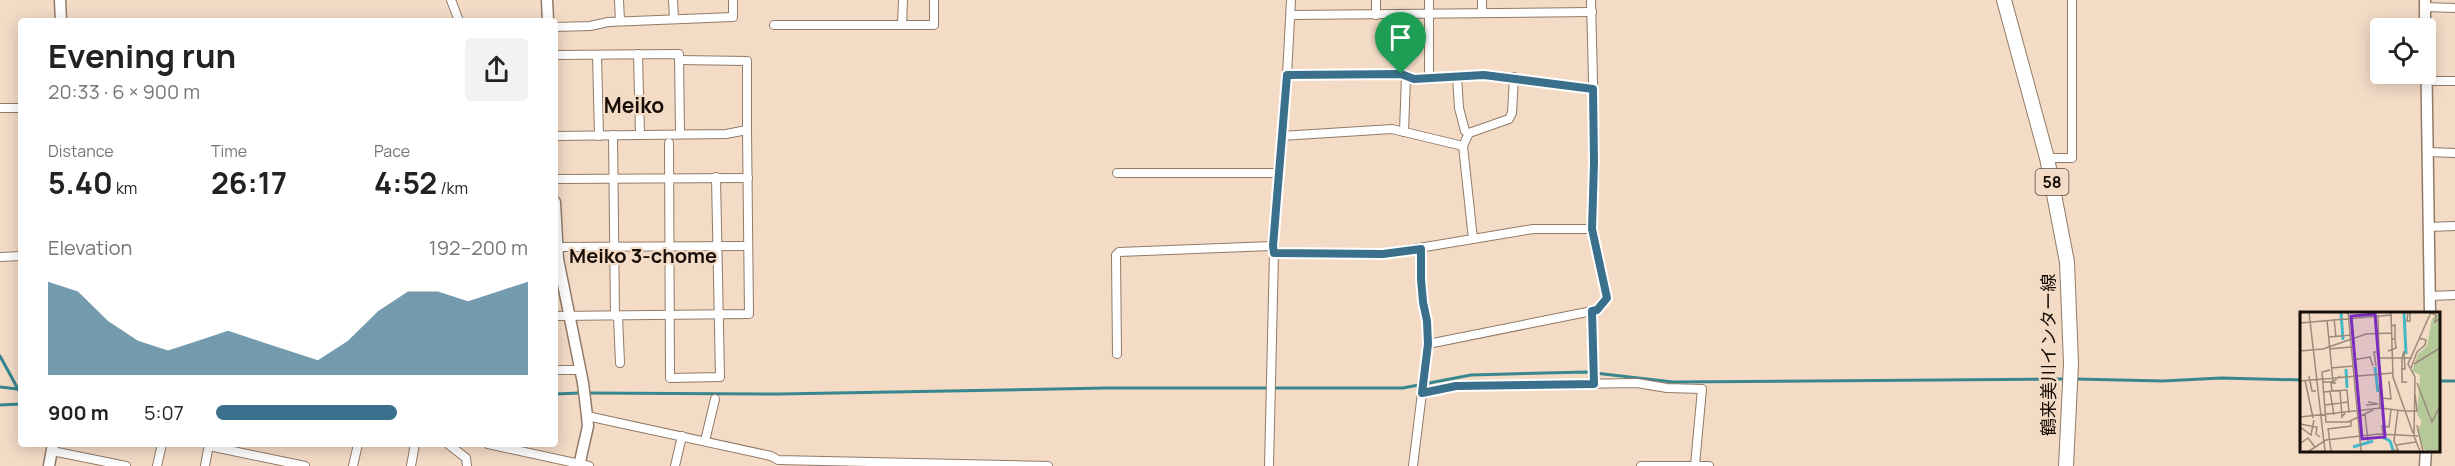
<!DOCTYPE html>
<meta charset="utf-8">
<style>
body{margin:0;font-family:Manrope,"Noto Sans JP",sans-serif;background:#f2f2f2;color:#222;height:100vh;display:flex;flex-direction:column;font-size:22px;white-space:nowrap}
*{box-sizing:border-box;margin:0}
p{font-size:20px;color:#767676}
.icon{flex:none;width:33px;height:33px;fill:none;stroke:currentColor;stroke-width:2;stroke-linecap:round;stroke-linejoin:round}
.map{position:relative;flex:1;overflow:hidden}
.drawer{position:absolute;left:18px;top:18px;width:540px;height:429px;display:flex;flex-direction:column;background:#fff;border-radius:6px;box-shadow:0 3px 15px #0003}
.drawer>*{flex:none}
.fabs{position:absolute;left:2370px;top:18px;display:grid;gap:12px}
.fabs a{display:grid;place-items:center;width:66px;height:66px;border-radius:6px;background:#fff;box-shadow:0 3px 15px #0003;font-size:30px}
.pin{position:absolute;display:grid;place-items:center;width:51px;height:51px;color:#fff;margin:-62px -26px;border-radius:50% 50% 50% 0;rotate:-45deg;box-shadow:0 0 6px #0007}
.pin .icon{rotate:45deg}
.round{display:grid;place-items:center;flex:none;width:63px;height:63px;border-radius:6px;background:#f2f2f2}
.summary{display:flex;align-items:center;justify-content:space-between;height:102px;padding:0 30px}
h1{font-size:33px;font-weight:700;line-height:45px}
.stats{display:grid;grid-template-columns:repeat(3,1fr);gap:9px;height:102px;padding:6px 30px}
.stats div{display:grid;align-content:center}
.stats b{font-size:30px;font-weight:700}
.stats small{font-size:16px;font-weight:400}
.stats p{font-size:16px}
.chart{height:168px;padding:12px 30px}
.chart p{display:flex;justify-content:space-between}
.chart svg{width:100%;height:108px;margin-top:6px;fill:#3a708c;opacity:.7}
ul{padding:0 30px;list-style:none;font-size:20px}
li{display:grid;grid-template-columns:96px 72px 1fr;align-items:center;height:45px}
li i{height:15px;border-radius:8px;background:#3a708c}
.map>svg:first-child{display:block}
</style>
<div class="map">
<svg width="2455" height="466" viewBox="0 0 2455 466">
<rect width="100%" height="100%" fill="#f3dbc6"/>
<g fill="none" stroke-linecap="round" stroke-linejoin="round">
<g stroke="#38868e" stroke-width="3">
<polyline points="0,356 18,389"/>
<polyline points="2076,379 2163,381 2221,378 2302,380"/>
<polyline points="2438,381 2455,381"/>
<polyline points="0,387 18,389 21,395"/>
<polyline points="587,393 779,394 1107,388 1403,388 1471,375 1586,372 1673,382 2066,379"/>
<polyline points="555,394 580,393"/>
<polyline points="0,405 21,404"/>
</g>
<g stroke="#917b68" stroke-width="10">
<g id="minor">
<polyline points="451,0 459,21"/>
<polyline points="619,0 620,21"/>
<polyline points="673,0 674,19"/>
<polyline points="1376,0 1376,15"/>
<polyline points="1482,0 1482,13"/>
<polyline points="2425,7 2455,8"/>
<polyline points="1291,15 1592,12"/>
<polyline points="774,25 934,25 934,0"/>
<polyline points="902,25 903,0"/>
<polyline points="555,27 590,26 608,22 733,17 733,0"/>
<polyline points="638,54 640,135"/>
<polyline points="555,55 679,54 680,134"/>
<polyline points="597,55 599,136"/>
<polyline points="1287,75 1401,74 1414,79 1483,75 1593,89"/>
<polyline points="1457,76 1459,108 1465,131 1469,133"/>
<polyline points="1429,78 1429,0"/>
<polyline points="2426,81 2455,81"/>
<polyline points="0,108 21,108"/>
<polyline points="1404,132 1406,76"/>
<polyline points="613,135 615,316"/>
<polyline points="555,136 726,134 747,130 747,61 679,60"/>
<polyline points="1281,136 1392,129 1463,146 1473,239"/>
<polyline points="669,143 670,378 720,377 716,177"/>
<polyline points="1463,146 1469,133 1509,119 1512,113 1514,77"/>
<polyline points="2427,152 2455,153"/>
<polyline points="2047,158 2072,158 2072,0"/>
<polyline points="1117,173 1277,173"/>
<polyline points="555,179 748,178"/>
<polyline points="2428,227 2455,226"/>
<polyline points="555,247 748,246"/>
<polyline points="1274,253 1383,254 1533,229 1592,229"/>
<polyline points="0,257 21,256"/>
<polyline points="2430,296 2455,295"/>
<polyline points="1592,311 1594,384"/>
<polyline points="555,316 749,314 747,130"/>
<polyline points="618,316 620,363"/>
<polyline points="1428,344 1597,310 1607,298 1592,229 1595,162 1591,0"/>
<polyline points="1117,354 1116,255 1119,252 1273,246"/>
<polyline points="555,370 581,370"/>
<polyline points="1422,393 1456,386 1637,383 1667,388 1702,389 1695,465"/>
<polyline points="587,416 771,456 778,460 1048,466"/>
<polyline points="705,441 715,399"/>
<polyline points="448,444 466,458 467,466"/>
<polyline points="488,444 589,466"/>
<polyline points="209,446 305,466"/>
<polyline points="52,451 126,466"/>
<polyline points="157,466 162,444"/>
<polyline points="205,466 209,444"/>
<polyline points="353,466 358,444"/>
<polyline points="411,466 415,444"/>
<polyline points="675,466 682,436"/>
<polyline points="1269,466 1274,253 1273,246 1287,75 1291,0"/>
<polyline points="1413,466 1428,344 1427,321 1423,302 1421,279 1421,249"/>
<polyline points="1641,466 1709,466"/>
</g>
</g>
<g stroke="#917b68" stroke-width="13">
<g id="tertiary">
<polyline points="60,0 61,21"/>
<polyline points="547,0 548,21"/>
<polyline points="2425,0 2425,28"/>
<polyline points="2426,41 2430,313"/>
<polyline points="555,202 558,259 583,383 587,416 588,426 579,466"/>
<polyline points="49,466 53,444"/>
<polyline points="2425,466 2426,450"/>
</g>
</g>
<g stroke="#917b68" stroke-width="16">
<polyline id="primary" points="2004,0 2047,158 2067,262 2071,363 2066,466"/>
</g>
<use href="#minor" stroke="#fff" stroke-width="8"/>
<use href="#tertiary" stroke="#fff" stroke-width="10"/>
<use href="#primary" stroke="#fff" stroke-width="14"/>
</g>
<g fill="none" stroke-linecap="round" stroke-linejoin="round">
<g stroke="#fff" stroke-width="12">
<polygon id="route" points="1401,74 1414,79 1484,75 1593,89 1594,162 1592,229 1607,298 1597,310 1592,311 1594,384 1456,386 1422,393 1428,344 1427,321 1423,302 1421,279 1421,249 1383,254 1274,253 1273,246 1287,75"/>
</g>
<use href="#route" stroke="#3a708c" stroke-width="8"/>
</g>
<g text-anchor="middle" stroke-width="4.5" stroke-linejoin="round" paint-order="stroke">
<rect fill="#f3dbc6" stroke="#584c40" stroke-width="1.5" x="2035.5" y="169" width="33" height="26" rx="4.5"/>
<g font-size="16" font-weight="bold" fill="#160e07">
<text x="2052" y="188">58</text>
</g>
<g font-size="18" fill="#160e07" stroke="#f3dbc6">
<text transform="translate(2049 355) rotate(-90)" y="6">鶴来美川インター線</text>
</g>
<g font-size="20" font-weight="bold" fill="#160e07" stroke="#f3dbc6">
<text x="643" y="263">Meiko 3-chome</text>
</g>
<g font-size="21" font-weight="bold" fill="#160e07" stroke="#f3dbc6">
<text x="634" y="113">Meiko</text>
</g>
</g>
<g transform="translate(2300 312)">
<rect width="140" height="140" fill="#f3dbc6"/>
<path d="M139 1V139H125L117 119 122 110 117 102 120 63 112 59 118 42 127 34 132 7Z" fill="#b5c998"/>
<path fill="none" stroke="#46b9c8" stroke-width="3" d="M41 0 43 28M104 0 106 42M75 55 78 80M46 57 47 76M82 125 90 129 93 138M53 135 73 129"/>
<path fill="none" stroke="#9b897a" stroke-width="1.5" d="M9 0 25 139M48 0 61 139M91 0 93 65 113 121M108 0 107 9H110V0M131 1 136 3 135 10 140 6M78 3 79 46M34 7 36 25M27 8 33 70M0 11 91 3M91 14 95 13V27M29 25 52 23M29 37 51 35M0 39 23 37 66 22 91 21M88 39 96 36 95 27H92M102 46V70H107M52 48 70 45 73 54M114 52 140 36M76 54 74 40H78M31 56 53 54M111 56 117 40 125 33 126 28 119 26M101 57H105L104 39 102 46M30 58 22 60 26 110H48L73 98M9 64 12 79H16M5 68 13 106M0 69 93 61M23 70H33L40 64M117 71 132 110 140 94M30 79 34 103M32 79 47 78 49 101M40 79 42 105 45 101M24 80 32 79 31 71H36M82 86 91 87 89 69M25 93 48 90M66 93 78 92 68 90M80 96 79 46H112M105 99H117L115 82M65 102 68 129M0 105 81 96 104 99M0 112 17 115 16 122 20 125M117 113 123 139M0 115 11 123 14 108M28 116 31 139M28 117 51 114V109M83 122 82 114 89 115 91 97M1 131 8 126 15 135M96 133 116 130M9 139 26 128 78 122 118 124M91 139 98 138 94 129 98 98M120 139 114 124 115 65 108 52 131 0"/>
<path fill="#7b2cbf" fill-opacity="0.15" stroke="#7b2cbf" stroke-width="3" d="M75 2 85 125 62 127 51 4Z"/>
<rect width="140" height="140" fill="none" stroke="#160e07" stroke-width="3"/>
</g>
</svg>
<div class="fabs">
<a><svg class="icon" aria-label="locate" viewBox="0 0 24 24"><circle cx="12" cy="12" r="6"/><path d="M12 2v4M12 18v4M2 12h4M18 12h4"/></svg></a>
</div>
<div class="pin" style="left:1401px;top:74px;background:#1e9e55"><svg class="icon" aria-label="arrive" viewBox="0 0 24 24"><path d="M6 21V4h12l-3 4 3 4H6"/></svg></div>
<section class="drawer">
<div class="summary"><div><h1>Evening run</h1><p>20:33 · 6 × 900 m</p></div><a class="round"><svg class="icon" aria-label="share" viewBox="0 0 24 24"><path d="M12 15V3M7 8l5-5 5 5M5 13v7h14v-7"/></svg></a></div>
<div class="stats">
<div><p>Distance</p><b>5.40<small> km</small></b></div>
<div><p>Time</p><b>26:17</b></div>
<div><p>Pace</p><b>4:52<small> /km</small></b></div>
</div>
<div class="chart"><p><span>Elevation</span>192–200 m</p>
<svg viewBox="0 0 160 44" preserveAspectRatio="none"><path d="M0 44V6L10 10L20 22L30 30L40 34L50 30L60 26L70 30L80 34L90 38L100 30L110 18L120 10L130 10L140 14L150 10L160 6V44z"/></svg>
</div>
<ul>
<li><b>900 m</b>5:07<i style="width:58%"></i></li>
</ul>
</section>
</div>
